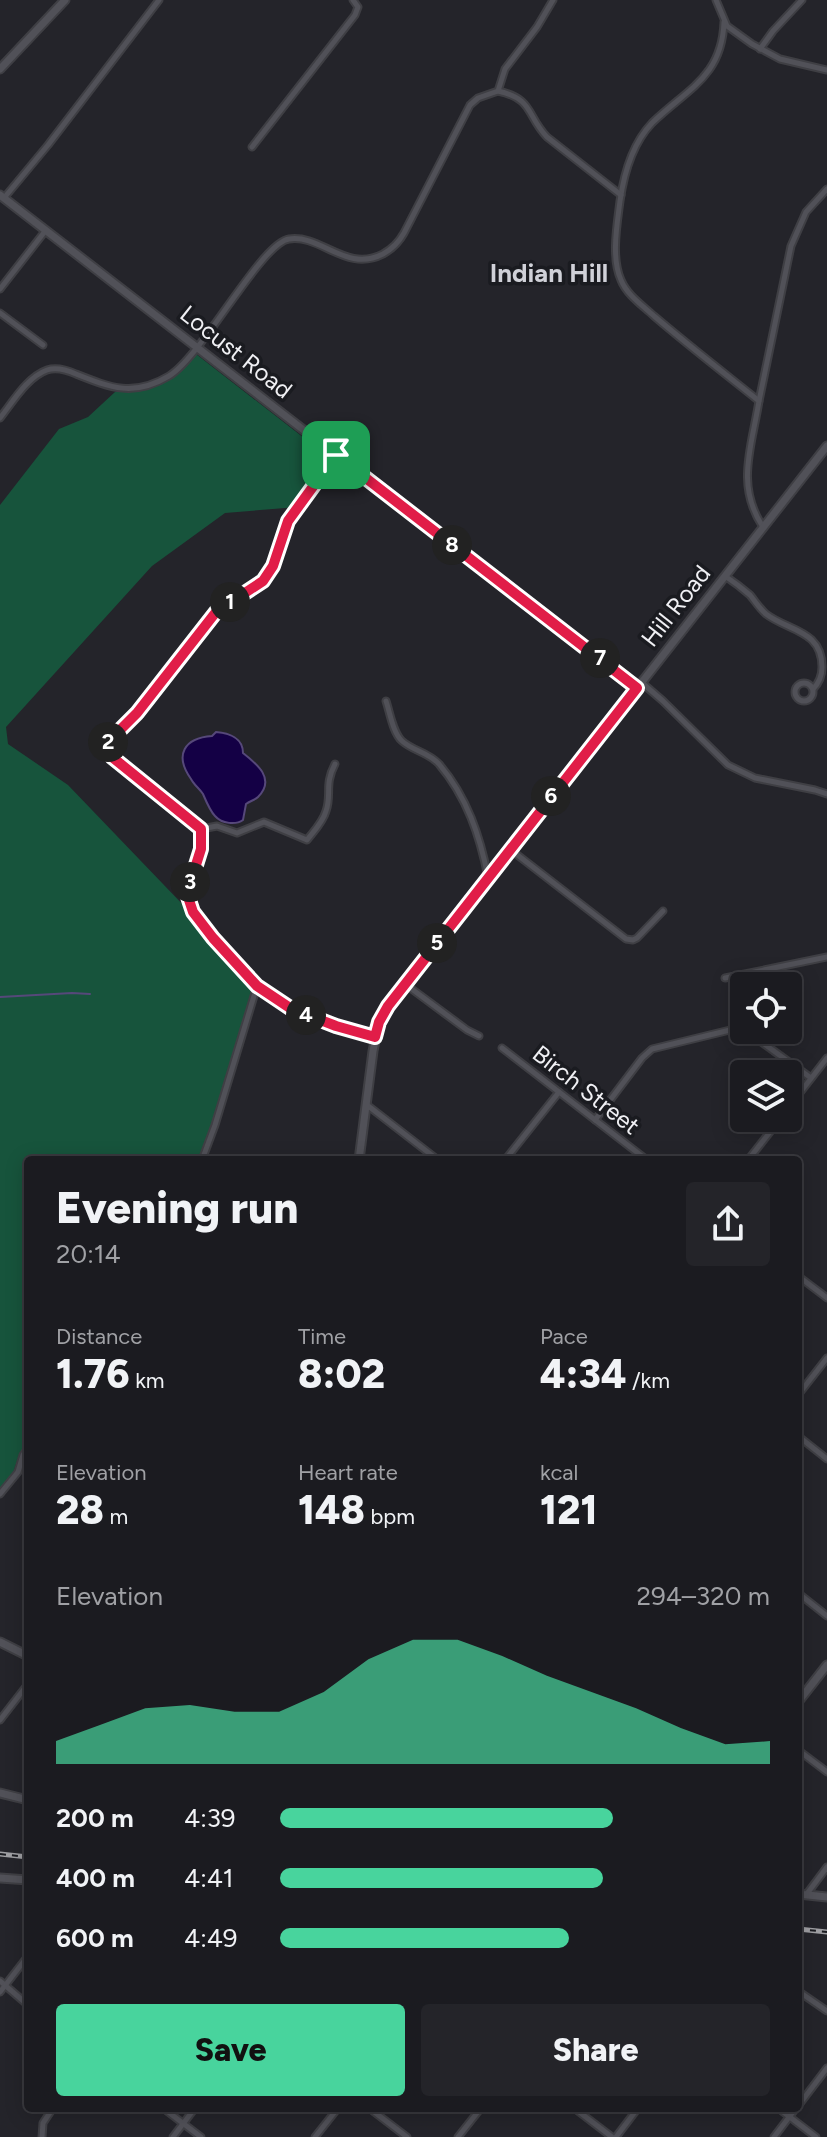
<!DOCTYPE html>
<meta charset="utf-8">
<style>
body{margin:0;font-family:Figtree,sans-serif;background:#242429;color:#f1f3f6;height:100vh;display:flex;flex-direction:column;font-size:30px;white-space:nowrap}
*{box-sizing:border-box;margin:0}
p{font-size:26px;color:#a0a1a5}
.icon{flex:none;width:44px;height:44px;fill:none;stroke:currentColor;stroke-width:2;stroke-linecap:round;stroke-linejoin:round}
.map{position:relative;flex:1;overflow:hidden}
.details{position:absolute;left:24px;top:1156px;width:778px;height:956px;display:flex;flex-direction:column;background:#1b1b20;border-radius:8px;box-shadow:0 4px 20px #0003,0 0 0 2px #39393e}
.details>*{flex:none}
.fabs{position:absolute;left:730px;top:972px;display:grid;gap:16px}
.fabs a{display:grid;place-items:center;width:72px;height:72px;border-radius:8px;background:#1b1b20;box-shadow:0 4px 20px #0003,0 0 0 2px #39393e;font-size:40px}
.pin{position:absolute;display:grid;place-items:center;width:68px;height:68px;color:#fff;margin:-34px;border-radius:16px;box-shadow:0 4px 12px #0006}
.km{position:absolute;width:40px;height:40px;margin:-20px;border-radius:50%;background:#222;color:#fff;font-size:22px;line-height:40px;text-align:center}
.round{display:grid;place-items:center;flex:none;width:84px;height:84px;border-radius:8px;background:#242429}
.summary{display:flex;align-items:center;justify-content:space-between;height:136px;padding:0 32px}
h1{font-size:44px;font-weight:800;line-height:60px}
.metrics{display:grid;grid-template-columns:repeat(3,1fr);gap:12px;height:136px;padding:8px 32px}
.metrics div{display:grid;align-content:center}
.metrics b{font-size:40px;font-weight:800}
.metrics small{font-size:22px;font-weight:400}
.metrics p{font-size:22px}
.chart{height:224px;padding:16px 32px}
.chart p{display:flex;justify-content:space-between}
.chart svg{width:100%;height:144px;margin-top:8px;fill:#48d49d;opacity:.7}
.cta{display:flex;gap:16px;margin-top:auto;padding:16px 32px}
.cta a{flex:1;height:92px;border-radius:8px;background:#48d49d;color:#111;font-size:32px;font-weight:800;line-height:92px;text-align:center}
.cta a+a{background:#242429;color:#f1f3f6}
ul{padding:0 32px;list-style:none;font-size:26px}
li{display:grid;grid-template-columns:128px 96px 1fr;align-items:center;height:60px}
li i{height:20px;border-radius:10px;background:#48d49d}
.map>svg:first-child{display:block}
</style>
<div class="map">
<svg width="827" height="2137" viewBox="0 0 827 2137">
<rect width="100%" height="100%" fill="#24242a"/>
<polygon fill="#17543c" points="196,354 331,459 297,507 225,513 152,566 6,727 8,744 68,785 187,909 221,955 253,985 254,990 211,1128 199,1160 28,1160 28,1445 19,1455 13,1473 0,1489 0,505 59,429 88,417 115,392 139,391 160,384 179,372"/>
<path fill="#140045" stroke="#56487a" stroke-width="2" d="M216 732C229 733 243 738 243 753 257 764 276 779 258 797 255 800 250 801 246 804L243 820C236 825 222 824 215 816 210 811 206 801 203 794 199 788 194 785 191 779 174 755 184 738 212 736Z"/>
<g fill="none" stroke-linecap="round" stroke-linejoin="round">
<polyline stroke="#56487a" stroke-width="2" points="0,997 72,993 90,994"/>
<g stroke="#3f3f44" stroke-width="9">
<g id="street">
<polyline points="716,0 727,26 752,44 780,59 827,70"/>
<path d="M724 22C722 77 687 89 652 123 632 144 624 173 620 201 617 225 611 258 621 280 627 295 642 305 654 316 688 345 724 373 759 401 752 446 735 485 763 527"/>
<polyline points="760,49 773,31 802,0"/>
<path d="M498 91C534 99 526 115 547 137L621 195"/>
<polyline points="252,147 355,15 358,7 353,0"/>
<polyline points="4,198 48,145 159,0"/>
<polyline points="0,289 46,230"/>
<polyline points="0,313 43,345"/>
<polyline points="759,401 791,246 806,212 827,189"/>
<path d="M0 418C12 403 27 377 47 370 56 367 67 370 76 374 111 388 134 397 169 376 203 355 261 243 289 239 321 234 346 273 383 254 392 249 399 242 404 233L470 105 478 98 498 91 505 69 537 27 553 0"/>
<polyline points="336,455 288,521 276,557 268,574 256,586 216,612 137,713 111,738 107,749 112,757 201,829 201,849 189,887 188,897 193,912 213,938 257,986 290,1008 336,1026 375,1037"/>
<path d="M725 576C734 582 742 588 750 595 755 601 760 609 766 614 788 631 822 630 822 667 822 676 819 683 813 689"/>
<polyline points="641,682 663,701 728,765 755,778 815,790 827,794"/>
<circle cx="804" cy="692" r="9"/>
<path d="M386 701C390 713 393 733 402 741 413 751 428 752 439 764 467 797 480 836 488 877"/>
<path d="M201 829 217 826 237 833 264 822 307 840C314 831 323 822 326 811 332 794 324 785 335 764"/>
<polyline points="511,850 626,939 633,940 637,938 663,911"/>
<polyline points="725,978 827,957"/>
<polyline points="405,984 467,1030 479,1036"/>
<polyline points="745,1030 811,1078"/>
<polyline points="502,1048 647,1160"/>
<polyline points="367,1105 438,1160"/>
<polyline points="788,1108 827,1058"/>
<polyline points="595,1120 642,1058 652,1049 730,1030 744,1030"/>
<polyline points="202,1160 215,1125 257,986"/>
<polyline points="505,1160 559,1092"/>
<polyline points="748,1160 781,1118"/>
<polyline points="798,1276 827,1298"/>
<polyline points="798,1395 827,1358"/>
<polyline points="798,1436 827,1459"/>
<polyline points="0,1494 18,1472 23,1455 28,1448"/>
<polyline points="798,1593 827,1616"/>
<polyline points="0,1720 28,1684"/>
<polyline points="798,1750 827,1772"/>
<polyline points="806,1895 827,1867"/>
<polyline points="0,1981 28,2005"/>
<polyline points="798,1991 827,2011"/>
<polyline points="0,1992 28,1956"/>
<polyline points="798,2106 827,2068"/>
<polyline points="163,2108 201,2137"/>
<polyline points="369,2108 407,2137"/>
<polyline points="574,2108 612,2137"/>
<polyline points="778,2108 816,2137"/>
<polyline points="42,2137 43,2123 53,2108"/>
<polyline points="173,2137 195,2108"/>
<polyline points="315,2137 338,2108"/>
<polyline points="458,2137 481,2108"/>
<polyline points="616,2137 638,2108"/>
<polyline points="774,2137 796,2108"/>
</g>
</g>
<g stroke="#3f3f44" stroke-width="11">
<g id="secondary">
<polyline points="0,69 65,0"/>
<polyline points="0,195 637,688"/>
<polyline points="359,1160 373,1051 379,1022 388,1006 827,446"/>
<polyline points="0,1642 28,1656"/>
<polyline points="798,1702 827,1665"/>
<polyline points="0,1793 28,1800"/>
<polyline points="0,1878 28,1880"/>
<polyline points="798,1894 827,1897"/>
</g>
</g>
<use href="#street" stroke="#515158" stroke-width="5"/>
<use href="#secondary" stroke="#515158" stroke-width="7"/>
<g stroke="#9f9fa3" stroke-width="5">
<g id="rail">
<polyline points="0,1854 28,1857"/>
<polyline points="798,1929 827,1932"/>
</g>
</g>
<use href="#rail" stroke="#1a1b20" stroke-width="2" stroke-dasharray="6" stroke-linecap="butt"/>
</g>
<g fill="none" stroke-linecap="round" stroke-linejoin="round">
<g stroke="#fff" stroke-width="16">
<polygon id="route" points="336,455 637,688 388,1006 379,1022 375,1037 336,1026 290,1008 257,986 213,938 193,912 188,897 189,887 201,849 201,829 112,757 107,749 108,742 137,713 216,612 263,581 273,566 288,521"/>
</g>
<use href="#route" stroke="#e11d48" stroke-width="10"/>
</g>
<g text-anchor="middle" stroke-width="7" stroke-linejoin="round" paint-order="stroke">
<g font-size="24" fill="#f0f0f4" stroke="#1a1b20">
<text transform="translate(236 352) rotate(38)" y="8">Locust Road</text>
<text transform="translate(676 606) rotate(-52)" y="8">Hill Road</text>
<text transform="translate(586 1090) rotate(38)" y="8">Birch Street</text>
</g>
<g font-size="26" font-weight="bold" fill="#d0d1d8" stroke="#1a1b20">
<text x="549" y="282">Indian Hill</text>
</g>
</g>
</svg>
<div class="fabs">
<a><svg class="icon" aria-label="locate" viewBox="0 0 24 24"><circle cx="12" cy="12" r="6"/><path d="M12 2v4M12 18v4M2 12h4M18 12h4"/></svg></a>
<a><svg class="icon" aria-label="layers" viewBox="0 0 24 24"><path d="M12 4l9 5-9 5-9-5zM3 14l9 5 9-5"/></svg></a>
</div>
<div class="pin" style="left:336px;top:455px;background:#1e9e55"><svg class="icon" aria-label="arrive" viewBox="0 0 24 24"><path d="M6 21V4h12l-3 4 3 4H6"/></svg></div>
<b class="km" style="left:230px;top:602px">1</b>
<b class="km" style="left:108px;top:742px">2</b>
<b class="km" style="left:190px;top:882px">3</b>
<b class="km" style="left:306px;top:1015px">4</b>
<b class="km" style="left:437px;top:943px">5</b>
<b class="km" style="left:551px;top:796px">6</b>
<b class="km" style="left:600px;top:658px">7</b>
<b class="km" style="left:452px;top:545px">8</b>
<section class="details">
<div class="summary"><div><h1>Evening run</h1><p>20:14</p></div><a class="round"><svg class="icon" aria-label="share" viewBox="0 0 24 24"><path d="M12 15V3M7 8l5-5 5 5M5 13v7h14v-7"/></svg></a></div>
<div class="metrics">
<div><p>Distance</p><b>1.76<small> km</small></b></div>
<div><p>Time</p><b>8:02</b></div>
<div><p>Pace</p><b>4:34<small> /km</small></b></div>
</div>
<div class="metrics">
<div><p>Elevation</p><b>28<small> m</small></b></div>
<div><p>Heart rate</p><b>148<small> bpm</small></b></div>
<div><p>kcal</p><b>121</b></div>
</div>
<div class="chart"><p><span>Elevation</span>294–320 m</p>
<svg viewBox="0 0 160 44" preserveAspectRatio="none"><path d="M0 44V37L10 32L20 27L30 26L40 28L50 28L60 22L70 12L80 6L90 6L100 11L110 17L120 22L130 27L140 33L150 38L160 37V44z"/></svg>
</div>
<ul>
<li><b>200 m</b>4:39<i style="width:68%"></i></li>
<li><b>400 m</b>4:41<i style="width:66%"></i></li>
<li><b>600 m</b>4:49<i style="width:59%"></i></li>
</ul>
<div class="cta"><a>Save</a><a>Share</a></div>
</section>
</div>
